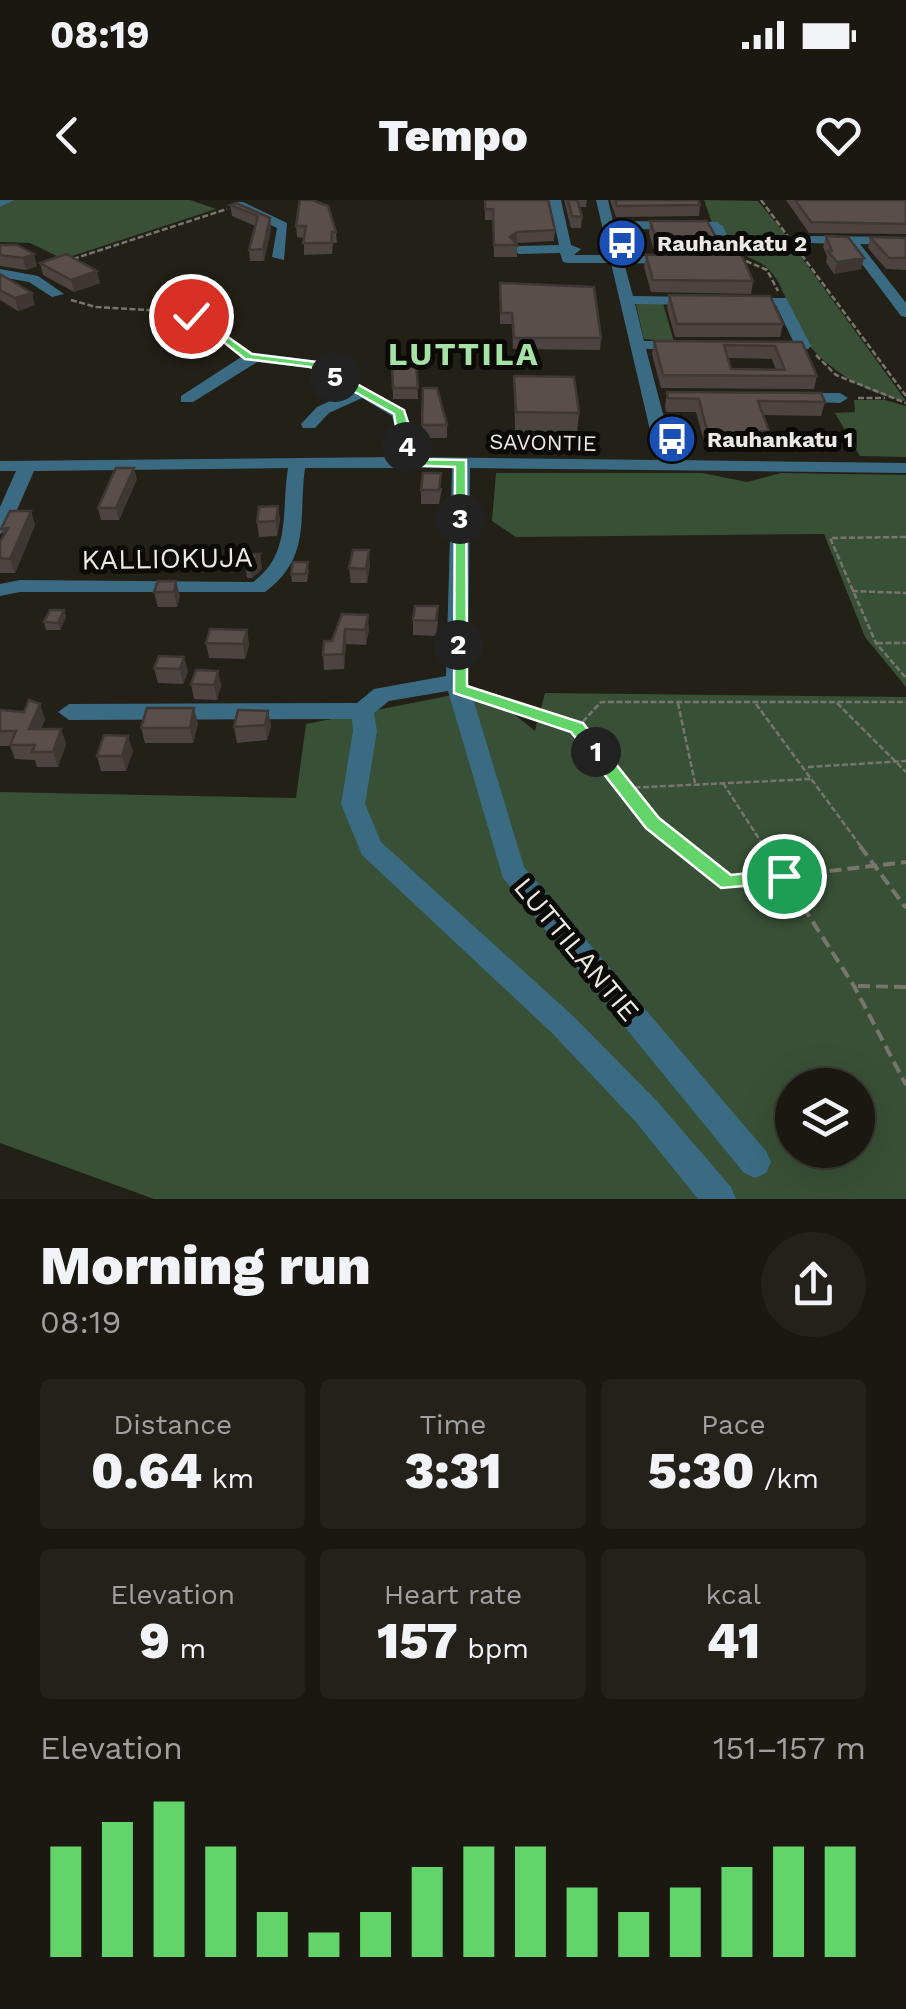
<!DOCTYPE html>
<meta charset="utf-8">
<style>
body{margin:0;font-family:"Work Sans",sans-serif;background:#23211a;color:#f1f3f6;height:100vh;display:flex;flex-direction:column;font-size:38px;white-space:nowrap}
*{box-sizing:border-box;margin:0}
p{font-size:32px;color:#9fa09f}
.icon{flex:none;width:55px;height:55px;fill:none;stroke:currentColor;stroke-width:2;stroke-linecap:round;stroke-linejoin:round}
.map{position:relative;height:999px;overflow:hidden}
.details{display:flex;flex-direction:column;background:#1a1811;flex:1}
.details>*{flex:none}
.fabs{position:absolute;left:775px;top:868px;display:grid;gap:20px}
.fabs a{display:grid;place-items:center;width:100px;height:100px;border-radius:50%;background:#1a1811;box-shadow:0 10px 40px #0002,0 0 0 2px #383731;font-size:50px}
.pin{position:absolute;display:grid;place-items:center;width:85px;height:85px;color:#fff;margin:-42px;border:5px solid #fff;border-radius:50%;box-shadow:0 2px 10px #0007}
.km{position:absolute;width:50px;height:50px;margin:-25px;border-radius:50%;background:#222;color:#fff;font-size:28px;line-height:50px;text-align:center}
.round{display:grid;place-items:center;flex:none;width:105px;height:105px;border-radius:52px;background:#23211a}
.head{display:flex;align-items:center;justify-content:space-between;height:170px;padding:0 40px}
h1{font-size:55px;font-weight:800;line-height:75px}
.metrics{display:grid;grid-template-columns:repeat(3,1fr);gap:15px;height:170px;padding:10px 40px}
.metrics div{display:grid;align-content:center;border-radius:10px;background:#23211a;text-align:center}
.metrics b{font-size:50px;font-weight:800}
.metrics small{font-size:28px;font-weight:400}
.metrics p{font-size:28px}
.chart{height:280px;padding:20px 40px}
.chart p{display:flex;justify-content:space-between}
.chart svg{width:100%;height:180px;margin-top:10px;stroke:#62d469;stroke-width:6}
.status{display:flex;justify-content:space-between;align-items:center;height:70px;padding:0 50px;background:#1a1811;direction:ltr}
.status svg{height:28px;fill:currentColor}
header{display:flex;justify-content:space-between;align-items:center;height:130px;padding:0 40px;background:#1a1811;font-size:45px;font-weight:800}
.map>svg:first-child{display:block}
</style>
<div class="status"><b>08:19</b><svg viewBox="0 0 49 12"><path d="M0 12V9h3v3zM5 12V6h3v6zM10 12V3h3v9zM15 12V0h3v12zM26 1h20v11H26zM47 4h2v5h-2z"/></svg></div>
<header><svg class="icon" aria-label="back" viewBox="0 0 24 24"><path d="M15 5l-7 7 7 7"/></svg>Tempo<svg class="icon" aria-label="heart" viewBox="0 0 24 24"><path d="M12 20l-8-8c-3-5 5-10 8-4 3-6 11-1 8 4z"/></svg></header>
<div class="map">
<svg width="906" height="999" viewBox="0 0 906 999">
<rect width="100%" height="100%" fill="#232017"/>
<g fill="#385036" fill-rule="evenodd">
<polygon points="0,0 190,0 216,9 63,59 30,43 0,42"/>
<polygon points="704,0 758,1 789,39 727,42 721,24 712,23"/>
<path d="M791 43 906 201C867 194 830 171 806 142 790 122 788 91 771 72 760 58 743 60 736 45Z"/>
<polygon points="639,102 663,103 674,142 644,139 636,105"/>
<polygon points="854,200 885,200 906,206 906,257 860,256 835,213 855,212"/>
<polygon points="496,273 702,273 747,282 781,273 906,275 906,487 865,437 824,334 516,337 492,321"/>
<path d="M483 489 535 531 545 493 906 497V999H154L0 943V592L296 598 306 524ZM792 885H858V950H792Z"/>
</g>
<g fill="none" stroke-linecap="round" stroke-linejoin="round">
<g stroke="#77756d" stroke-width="2.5" stroke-dasharray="6 2.5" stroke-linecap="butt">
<polyline points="761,0 906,196"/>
<polyline points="738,44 790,41"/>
<polyline points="73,59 227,9"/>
<polyline points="746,61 767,70 778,91"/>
<polyline points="71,100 96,107 182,112 240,150"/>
<polyline points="816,155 836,175 906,203"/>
<polyline points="858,198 885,198"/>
<polyline points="906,337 830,338 876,443 906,478"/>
<polyline points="852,391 906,393"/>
<polyline points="877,443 906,443"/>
<polyline points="480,494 575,527"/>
<polyline points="678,503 695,583"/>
<polyline points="837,503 906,572"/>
<polyline points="756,504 862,648"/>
<polyline points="808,567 906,561"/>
<polyline points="723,583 765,648"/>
<polyline points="626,588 812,579"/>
<polyline points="684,648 652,623 577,528 601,502 906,502"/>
</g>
<g stroke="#77756d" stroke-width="4" stroke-dasharray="12 6" stroke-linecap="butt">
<polyline points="681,646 728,683 906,662"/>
<polyline points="764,646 854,786 906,885"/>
<polyline points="860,646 906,708"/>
<polyline points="858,786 906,787"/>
</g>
<g fill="#3a6b82" fill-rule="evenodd">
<polygon points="0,0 14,0 0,7"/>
<path d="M549 0H561L571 45 581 49 574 55H609L596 0H608L613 21 717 22 723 26 737 59 709 64 702 60 704 57 722 55 712 30 615 29 622 56H672L679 60 672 64 624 63 633 96 698 97 705 101 698 105 635 104 644 141H683L690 145 683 149H646L675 260 906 263V273L470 268 468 482 524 667 766 951 771 962 766 973 755 978 744 973 503 678 448 491 389 501 374 513 377 531 365 604 381 642 573 816 657 901 731 987 736 999H698L635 921 553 834 362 655 341 604 353 531 352 519 69 520 58 512 69 504 357 503 374 489 446 476 452 268H305C298 319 312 357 265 392H20L0 396V384L20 380 253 382C292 354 281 310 288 268L34 271 9 328 0 334V307L16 271H0V261L398 257 399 242 392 216 362 198 329 213 315 228H303L301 224 317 207 350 192 309 168 257 162 193 202H181V196L249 152 318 161 405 210 417 242 415 257 657 260 611 63H568L563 62 560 53 519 54 513 50 519 46 559 45Z"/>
<polygon points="235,2 243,2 287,23 284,60 272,57 277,28 235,8"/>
<polygon points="811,36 906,37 906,45 860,44 906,103 906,117 901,116 847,44 806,43 805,40"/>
<polygon points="0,69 38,76 64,94 52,97 29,82 0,77"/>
<polygon points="740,98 786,98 811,146 808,149 775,149 775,143 793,141 776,105 745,105 738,101"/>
<polygon points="794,193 840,193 848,198 840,203 788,201 786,198"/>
</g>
</g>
<g fill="#4d4340" fill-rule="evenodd">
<polygon points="485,0 555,30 554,41 517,43 517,57 494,57 493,20 485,20"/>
<polygon points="564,0 587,0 586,7 579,7 582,17 581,28 571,28"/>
<polygon points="610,0 698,0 700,5 699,16 616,17"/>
<polygon points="786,0 906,0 906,34 809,33"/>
<polygon points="230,5 270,18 271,29 264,61 250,61 249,50 255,26 232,16"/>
<polygon points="650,21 717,39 715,51 654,51 649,33"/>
<polygon points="296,26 336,32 337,43 333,43 332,54 304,55 304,38 297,37"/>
<polygon points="826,36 861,69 834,74 826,62 827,56 823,47"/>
<polygon points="870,37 906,38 906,70 886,69 868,48"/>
<polygon points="0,45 37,66 26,70 0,66"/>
<polygon points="646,55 753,81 751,94 651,92 644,67"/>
<polygon points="40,63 100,83 74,92 43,75"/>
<polygon points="0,74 35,105 18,111 0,100"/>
<polygon points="500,83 601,138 600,150 513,149 512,124 500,124"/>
<polygon points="669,95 783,124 780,137 675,137 667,108"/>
<path d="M654 141 802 142 817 176 814 189 661 188 652 154ZM728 158 772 159 776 170 731 169Z"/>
<polygon points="416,163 418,199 393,199 392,164"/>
<polygon points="514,176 579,213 577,233 515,233"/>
<polygon points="423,188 447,225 447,238 422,238"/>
<polygon points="667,192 825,202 821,216 763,215 769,231 766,245 706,249 696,212 666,212 665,206"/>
<polygon points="137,279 119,320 101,320 98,308"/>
<polygon points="442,288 439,304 421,304 421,290"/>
<polygon points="278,306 280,321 277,336 259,337 257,322"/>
<polygon points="31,311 35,325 15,373 0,373 0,342 4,336 1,329"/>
<polygon points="260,354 262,369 252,378 247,378 245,364"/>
<polygon points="370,365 367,383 351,383 349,368"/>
<polygon points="309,369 307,382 292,382 291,374"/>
<polygon points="158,381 180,396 177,407 158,407 154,392"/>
<polygon points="64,410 66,417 60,430 46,430 44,422"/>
<polygon points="342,414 369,429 366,445 346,444 344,469 324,470 323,455 332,441"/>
<polygon points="413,420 438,421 436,436 413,435"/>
<polygon points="247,430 249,445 245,459 209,458 206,443"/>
<polygon points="184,457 188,472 183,484 158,483 154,468"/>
<polygon points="218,471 221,486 217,500 194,499 191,484"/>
<polygon points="0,510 45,519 41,529 61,529 66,544 58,567 37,567 35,560 15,559 10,546 0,546"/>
<polygon points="268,511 271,526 267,540 237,543 234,527"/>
<polygon points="198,523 193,543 145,543 141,528"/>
<polygon points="133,551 126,571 101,571 97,556"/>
</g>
<g fill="#3f3734">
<polygon points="270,18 271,29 264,61 263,49"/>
<polygon points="517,32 517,43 514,45 510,37"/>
<polygon points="34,54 37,66 26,70 23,58"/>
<polygon points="864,58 861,69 834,74 837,62"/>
<polygon points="97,71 100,83 74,92 71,80"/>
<polygon points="32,93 35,105 18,111 15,98"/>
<polygon points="134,268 137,279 119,320 116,308"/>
<polygon points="278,306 280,321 277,336 276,321"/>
<polygon points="31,311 35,325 15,373 10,359"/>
<polygon points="369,350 370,365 367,383 366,369"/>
<polygon points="260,354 262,369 252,378 249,364"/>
<polygon points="176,381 180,396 177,407 174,392"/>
<polygon points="64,410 66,417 60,430 58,423"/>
<polygon points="368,415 369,429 366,445 365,430"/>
<polygon points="345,429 346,444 344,469 343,454"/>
<polygon points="247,430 249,445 245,459 243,444"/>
<polygon points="184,457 188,472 183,484 180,469"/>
<polygon points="218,471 221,486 217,500 214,485"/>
<polygon points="40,504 45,519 35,544 29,529"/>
<polygon points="194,508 198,523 193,543 190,528"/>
<polygon points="268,511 271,526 267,540 265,525"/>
<polygon points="61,529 66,544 58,567 53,552"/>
<polygon points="128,536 133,551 126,571 122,556"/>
</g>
<g fill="#5a4e4b" stroke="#3f3734" stroke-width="2.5" fill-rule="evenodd">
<polygon points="300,0 312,0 328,6 336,32 332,32 331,43 303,43 306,26 296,26"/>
<polygon points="485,0 548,0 555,30 517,32 510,37 517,45 494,45 493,9 485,9"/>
<polygon points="568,0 577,0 582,17 572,16"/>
<polygon points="615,0 698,0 700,5 617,6"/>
<polygon points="795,0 906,0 906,24 811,22"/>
<polygon points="236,3 270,18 263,49 249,50 258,16 230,5"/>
<polygon points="650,21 707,21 717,39 656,39"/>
<polygon points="826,36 848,37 864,58 837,62 828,51 832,51"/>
<polygon points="870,37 906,38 906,58 889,58"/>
<polygon points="0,45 17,45 34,54 23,58 0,55"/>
<polygon points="740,52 753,81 653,80 646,55"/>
<polygon points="66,54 97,71 71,80 40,63"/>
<polygon points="0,74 32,93 15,98 0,90"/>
<polygon points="500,83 594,87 601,138 514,138 512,113 501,113"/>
<polygon points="669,95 770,96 783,124 677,124"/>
<path d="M654 141 802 142 817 176 663 175ZM724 145 775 146 785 170 731 169Z"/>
<polygon points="416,163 418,188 393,188 392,164"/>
<polygon points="514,176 574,177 579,213 516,212"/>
<polygon points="423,188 437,188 447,225 422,225"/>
<polygon points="667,192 821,193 825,202 758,201 769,231 708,235 699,199 668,198"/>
<polygon points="116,268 134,268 116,308 98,308"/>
<polygon points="423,273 441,273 439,290 421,290"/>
<polygon points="278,306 276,321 257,322 259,307"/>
<polygon points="10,311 31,311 10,359 0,358 0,342 8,328 1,329"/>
<polygon points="353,350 369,350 366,369 349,368"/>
<polygon points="249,354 260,354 249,364 245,364"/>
<polygon points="293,362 308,362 306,374 291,374"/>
<polygon points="158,381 176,381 174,392 154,392"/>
<polygon points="415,406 438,406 436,421 413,420"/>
<polygon points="50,410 64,410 58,423 44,422"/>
<polygon points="342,414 368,415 365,430 345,429 343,454 323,455 324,441 332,441"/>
<polygon points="210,429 247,430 243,444 206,443"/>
<polygon points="159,456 184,457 180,469 154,468"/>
<polygon points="196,470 218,471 214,485 191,484"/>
<polygon points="29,500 40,504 29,529 61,529 53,552 32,552 35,545 10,545 16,531 0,531 0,510 24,512"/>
<polygon points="147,508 194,508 190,528 141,528"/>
<polygon points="238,510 268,511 265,525 234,527"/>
<polygon points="104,535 128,536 122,556 97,556"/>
</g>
<polygon fill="#62d469" stroke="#fff" stroke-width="2.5" points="187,113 194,113 252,154 317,162 404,210 414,242 413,259 466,260 467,486 583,523 659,618 731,675 784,669 793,676 791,682 721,688 646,628 571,532 454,493 455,267 402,265 394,214 310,167 245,159"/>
<defs>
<g id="bus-disc" transform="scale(2.5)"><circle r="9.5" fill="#1a4fb4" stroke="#0b0a07"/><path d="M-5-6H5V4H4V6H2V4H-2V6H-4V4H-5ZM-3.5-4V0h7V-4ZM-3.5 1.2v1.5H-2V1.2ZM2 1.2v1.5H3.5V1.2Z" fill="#fff"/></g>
</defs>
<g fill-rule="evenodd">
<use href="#bus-disc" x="622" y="43"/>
<use href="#bus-disc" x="672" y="239"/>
</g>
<g text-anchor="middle" stroke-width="10" stroke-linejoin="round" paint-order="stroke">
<g font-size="22" font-weight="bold" fill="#ebe9e3" stroke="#0b0a07" text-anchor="start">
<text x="657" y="51">Rauhankatu 2</text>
<text x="707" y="247">Rauhankatu 1</text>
</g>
<g font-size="22" fill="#ebe9e3" stroke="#0b0a07">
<text transform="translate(543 242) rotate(1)" y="8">SAVONTIE</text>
</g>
<g font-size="28" fill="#ebe9e3" stroke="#0b0a07">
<text transform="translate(167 358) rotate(-1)" y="10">KALLIOKUJA</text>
<text transform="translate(577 749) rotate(50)" y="10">LUTTILANTIE</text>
</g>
<g font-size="32" font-weight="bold" letter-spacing="2.5" fill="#a6e1a6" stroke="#0b0a07">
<text x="464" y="165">LUTTILA</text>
</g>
</g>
</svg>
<div class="fabs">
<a><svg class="icon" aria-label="layers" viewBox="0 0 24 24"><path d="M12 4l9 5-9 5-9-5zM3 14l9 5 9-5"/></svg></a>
</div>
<div class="pin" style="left:784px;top:676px;background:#1e9e55"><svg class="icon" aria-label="arrive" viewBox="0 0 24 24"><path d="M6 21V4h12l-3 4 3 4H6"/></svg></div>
<div class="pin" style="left:191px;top:116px;background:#d93025"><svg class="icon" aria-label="check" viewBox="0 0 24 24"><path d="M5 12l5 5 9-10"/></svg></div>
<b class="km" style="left:596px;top:552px">1</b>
<b class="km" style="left:458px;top:445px">2</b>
<b class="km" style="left:460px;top:319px">3</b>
<b class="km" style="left:407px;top:247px">4</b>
<b class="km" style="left:335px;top:177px">5</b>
</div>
<section class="details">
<div class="head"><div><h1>Morning run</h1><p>08:19</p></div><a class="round"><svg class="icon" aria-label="share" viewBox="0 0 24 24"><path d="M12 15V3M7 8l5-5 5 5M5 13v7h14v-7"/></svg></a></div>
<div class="metrics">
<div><p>Distance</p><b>0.64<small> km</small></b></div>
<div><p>Time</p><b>3:31</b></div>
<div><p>Pace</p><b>5:30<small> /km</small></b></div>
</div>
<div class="metrics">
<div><p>Elevation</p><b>9<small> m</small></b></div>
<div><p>Heart rate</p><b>157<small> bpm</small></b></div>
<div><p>kcal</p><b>41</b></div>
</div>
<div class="chart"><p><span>Elevation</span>151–157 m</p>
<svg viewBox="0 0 160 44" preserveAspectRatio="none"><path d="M5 44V17M15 44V11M25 44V6M35 44V17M45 44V33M55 44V38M65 44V33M75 44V22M85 44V17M95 44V17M105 44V27M115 44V33M125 44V27M135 44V22M145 44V17M155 44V17"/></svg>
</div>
</section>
